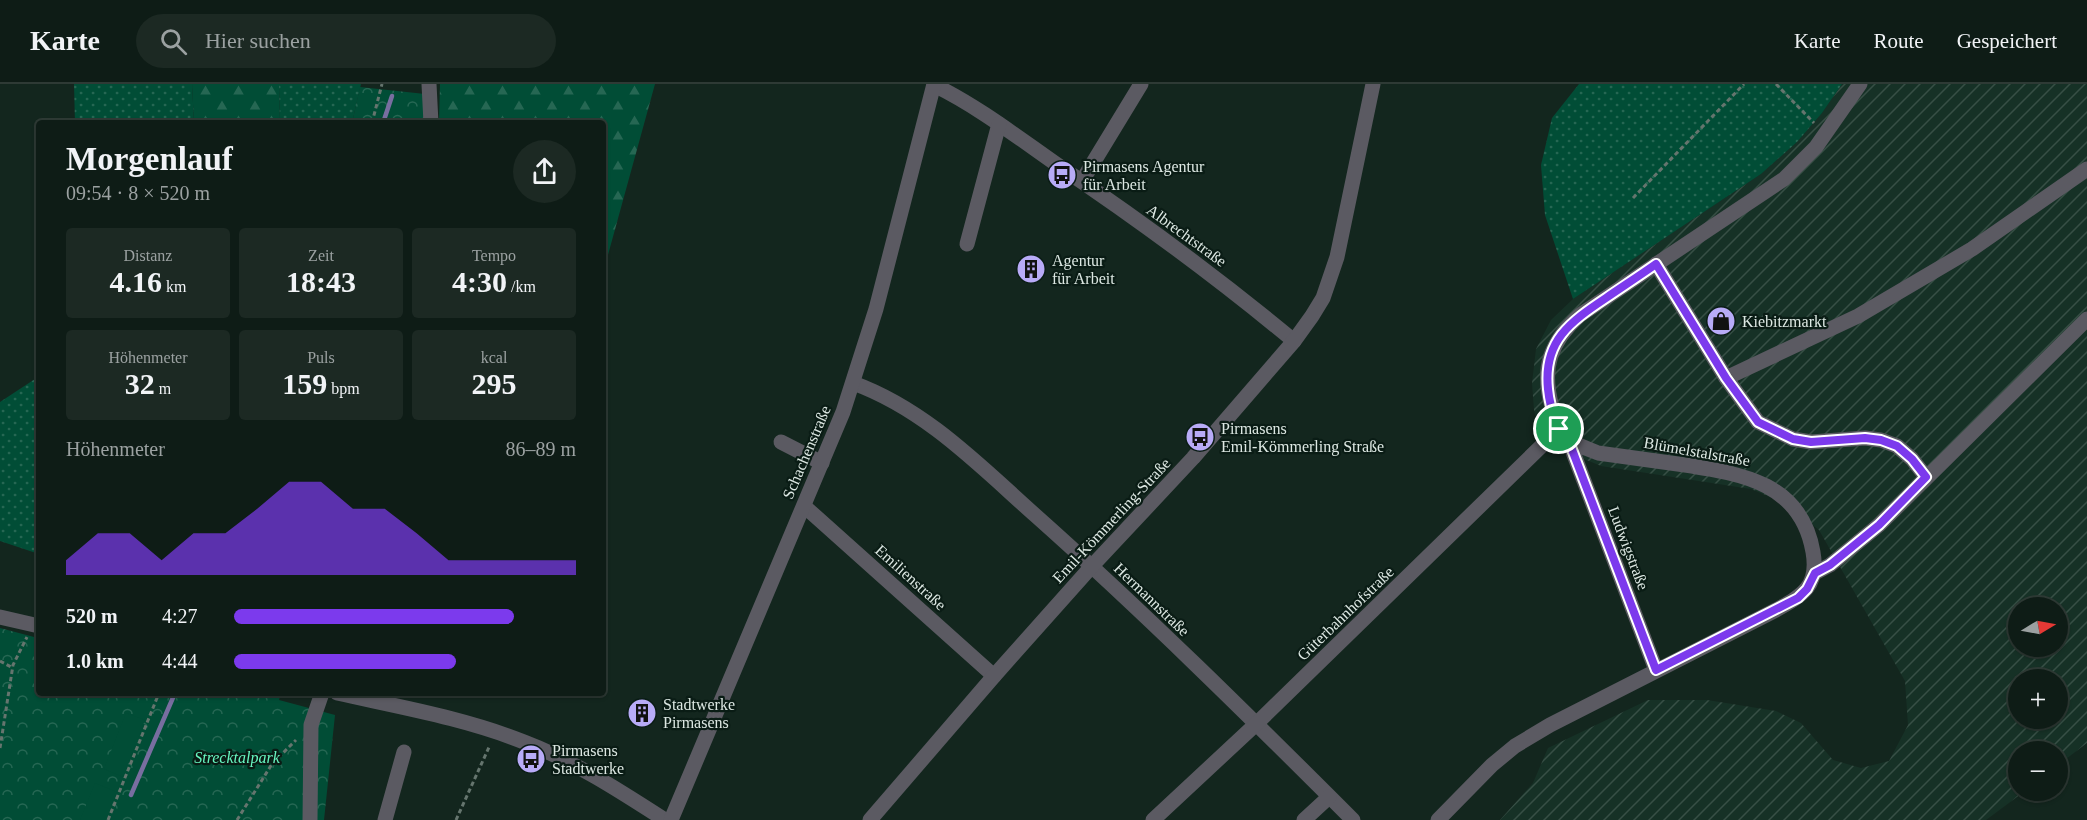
<!DOCTYPE html>
<html lang="de">
<meta charset="utf-8">
<style>
body{margin:0;font-family:"Times New Roman",serif;background:#1c2923;color:#f1f3f6;height:100vh;display:flex;flex-direction:column;font-size:22px;white-space:nowrap}
*{box-sizing:border-box;margin:0}
p{font-size:20px;color:#9ba1a1}
.icon{flex:none;width:33px;height:33px;fill:none;stroke:currentColor;stroke-width:2;stroke-linecap:round;stroke-linejoin:round}
.map{position:relative;flex:1;overflow:hidden}
.details{position:absolute;left:36px;top:36px;width:570px;height:576px;display:flex;flex-direction:column;background:#0e1c16;border-radius:6px;box-shadow:0 2px 4px #0004,0 0 0 2px #2e3a35}
.details>*{flex:none}
.needle{width:39px;rotate:80deg}
.fabs{position:absolute;left:2008px;top:513px;display:grid;gap:12px}
.fabs a{display:grid;place-items:center;width:60px;height:60px;border-radius:50%;background:#0e1c16;box-shadow:0 2px 4px #0004,0 0 0 2px #2e3a35;font-size:30px}
.pin{position:absolute;display:grid;place-items:center;width:51px;height:51px;color:#fff;margin:-26px;border:3px solid #fff;border-radius:50%;box-shadow:0 2px 6px #0007}
.round{display:grid;place-items:center;flex:none;width:63px;height:63px;border-radius:32px;background:#1c2923}
.summary{display:flex;align-items:center;justify-content:space-between;height:102px;padding:0 30px}
h1{font-size:33px;font-weight:700;line-height:45px}
.metrics{display:grid;grid-template-columns:repeat(3,1fr);gap:9px;height:102px;padding:6px 30px}
.metrics div{display:grid;align-content:center;border-radius:6px;background:#1c2923;text-align:center}
.metrics b{font-size:30px;font-weight:700}
.metrics small{font-size:16px;font-weight:400}
.metrics p{font-size:16px}
.chart{height:168px;padding:12px 30px}
.chart p{display:flex;justify-content:space-between}
.chart svg{width:100%;height:108px;margin-top:6px;fill:#7c3aed;opacity:.7}
ul{padding:0 30px;list-style:none;font-size:20px}
li{display:grid;grid-template-columns:96px 72px 1fr;align-items:center;height:45px}
li i{height:15px;border-radius:8px;background:#7c3aed}
header{display:flex;align-items:center;gap:36px;box-sizing:border-box;height:84px;padding:0 30px;background:#0e1c16;border-bottom:2px solid #2e3a35}
header strong{font-size:28px}
nav{display:flex;gap:33px;margin-inline-start:auto;font-size:21px}
.search{width:420px;height:54px;background:#1c2923;display:flex;align-items:center;gap:15px;box-sizing:border-box;padding:0 21px;border-radius:33px;color:#9ba1a1;font-size:22px}
.map>svg:first-child{display:block}
</style>
<header>
<strong>Karte</strong>
<div class="search"><svg class="icon" aria-label="search" viewBox="0 0 24 24"><circle cx="10" cy="10" r="6"/><path d="M15 15l6 6"/></svg>Hier suchen</div>
<nav><a>Karte</a><a>Route</a><a>Gespeichert</a></nav>
</header>
<div class="map">
<svg width="2087" height="736" viewBox="0 0 2087 736">
<defs>
<pattern id="industrial-furrows" width="10" height="10" patternUnits="userSpaceOnUse" patternTransform="scale(1.5)"><rect width="10" height="10" fill="#163126"/><path d="M-1 1l2-2M0 10L10 0M9 11l2-2" fill="none" stroke="#374f45"/></pattern>
<pattern id="forest-firs" width="22" height="20" patternUnits="userSpaceOnUse" patternTransform="scale(1.5)"><rect width="22" height="20" fill="#014d36"/><path d="M5 1l3.5 6h-7zM16 11l3.5 6h-7z" fill="#266753"/></pattern>
<pattern id="park-crowns" width="20" height="18" patternUnits="userSpaceOnUse" patternTransform="scale(1.5)"><rect width="20" height="18" fill="#014d36"/><path d="M2 6a3 3 0 1 1 6 0M12 15a3 3 0 1 1 6 0" fill="none" stroke="#266753"/></pattern>
<pattern id="garden-dots" width="8" height="8" patternUnits="userSpaceOnUse" patternTransform="scale(1.5)"><rect width="8" height="8" fill="#014d36"/><path d="M2 2h.1M6 6h.1" fill="none" stroke="#266753" stroke-width="1.8" stroke-linecap="round"/></pattern>
</defs>
<rect width="100%" height="100%" fill="#13261e"/>
<path fill="url(#industrial-furrows)" fill-rule="evenodd" d="M1842 0H2087V659L2058 681V668H2019V706L2025 707 1986 736H1500L1533 699 1548 664 1648 616H1707L1776 627 1801 639 1833 676 1861 684 1889 677 1908 641 1905 597 1819 446 1785 419 1751 405 1601 382 1555 363 1540 351 1534 326 1532 299 1536 265 1551 236 1573 215 1761 90 1797 58 1822 29ZM2019 524H2058V562H2019ZM2019 596H2058V634H2019Z"/>
<g fill="url(#forest-firs)">
<polygon points="192,0 279,0 280,39 194,39"/>
<polygon points="440,0 655,0 603,189 603,39 439,39"/>
</g>
<g fill="url(#park-crowns)">
<polygon points="360,3 425,10 427,39 352,39"/>
<polygon points="39,534 39,609 281,609 279,616 335,631 324,736 0,736 0,544 34,553"/>
</g>
<g fill="url(#garden-dots)">
<polygon points="74,0 192,0 194,39 75,39"/>
<polygon points="279,0 361,0 352,39 280,39"/>
<polygon points="1579,0 1842,0 1822,29 1797,58 1761,90 1573,215 1545,131 1541,81 1552,34"/>
<polygon points="39,276 39,470 0,457 0,318 35,295"/>
</g>
<g fill="#014d36">
<polygon points="126,629 145,636 123,693 104,685"/>
<polygon points="95,699 117,708 106,736 80,736"/>
</g>
<g fill="none" stroke-linecap="round" stroke-linejoin="round">
<g stroke="#786ea0" stroke-width="4.5">
<polyline points="383,39 392,12"/>
<polyline points="131,711 175,609"/>
</g>
<g stroke="#65756e" stroke-width="3" stroke-dasharray="4.5 3" stroke-linecap="butt">
<polyline points="1776,0 1814,39"/>
<polyline points="372,39 382,0"/>
<polyline points="1633,114 1744,0"/>
<polyline points="0,577 13,584"/>
<polyline points="0,664 13,581 27,553"/>
<polyline points="108,736 159,609"/>
<polyline points="237,736 272,680 296,656"/>
<polyline points="456,736 490,661"/>
</g>
<g stroke="#5b5a62" stroke-width="15">
<polyline points="429,0 431,39"/>
<path d="M934 1C977 22 1016 52 1056 80 1138 135 1218 194 1294 257"/>
<polyline points="1082,97 1141,0"/>
<polyline points="967,160 999,40"/>
<polyline points="1656,180 1726,294 1758,338 1793,355 1811,358 1865,354 1881,356 1897,362 1912,375 1926,393"/>
<polyline points="1726,294 1858,232 1972,165 2087,85"/>
<path d="M853 299C925 325 979 381 1035 431 1144 528 1250 633 1353 736"/>
<polyline points="1568,355 1656,586"/>
<polyline points="781,358 822,379"/>
<polyline points="804,422 994,592"/>
<polyline points="1815,489 1830,481 1879,441 2087,235"/>
<polyline points="0,533 39,542"/>
<path d="M337 609C399 623 464 634 524 658 574 677 620 707 665 736"/>
<polyline points="310,736 311,641 322,609"/>
<polyline points="385,736 404,668"/>
<polyline points="671,736 843,328 876,225 934,0"/>
<polyline points="870,736 994,592 1092,482 1193,374 1294,257 1312,232 1323,214 1337,173 1373,0"/>
<polyline points="1153,736 1255,641 1559,345"/>
<polyline points="1304,736 1329,713"/>
<path d="M1438 736 1492 681 1515 662 1550 641 1776 526C1803 511 1819 502 1813 468 1801 399 1743 390 1685 381 1656 377 1627 373 1598 369 1589 365 1577 362 1569 355 1558 348 1555 335 1552 323 1541 284 1550 258 1580 231L1784 95 1816 63 1860 0"/>
</g>
</g>
<g fill="none" stroke-linecap="round" stroke-linejoin="round">
<g stroke="#fff" stroke-width="12">
<path id="route" d="M1656 180 1726 294 1758 338 1793 355 1811 358 1865 354 1881 356 1897 362 1912 375 1926 393 1879 441 1830 481 1815 489 1807 505 1798 514 1656 586 1568 355C1555 341 1550 324 1548 305 1543 257 1570 238 1606 214 1622 203 1639 192 1656 180Z"/>
</g>
<use href="#route" stroke="#7c3aed" stroke-width="8"/>
</g>
<defs>
<g id="bus-disc" transform="scale(1.5)"><circle r="9.5" fill="#b8abf7" stroke="#0a1c15"/><path d="M-5-6H5V4H4V6H2V4H-2V6H-4V4H-5ZM-3.5-4V0h7V-4ZM-3.5 1.2v1.5H-2V1.2ZM2 1.2v1.5H3.5V1.2Z" fill="#111"/></g>
<g id="building-disc" transform="scale(1.5)"><circle r="9.5" fill="#b8abf7" stroke="#0a1c15"/><path d="M-4-6H4V6H1V3H-1V6H-4ZM-2.5-4.3h1.7v1.8h-1.7ZM.8-4.3h1.7v1.8H.8ZM-2.5-1h1.7V.8h-1.7ZM.8-1h1.7V.8H.8Z" fill="#111"/></g>
<g id="shop-disc" transform="scale(1.5)"><circle r="9.5" fill="#b8abf7" stroke="#0a1c15"/><path d="M-5-2.5h2.3a2.7 3.5 0 0 1 5.4 0H5L5.5 6h-11ZM-1.5-2.5h3a1.5 2.3 0 0 0-3 0Z" fill="#111"/></g>
</defs>
<g fill-rule="evenodd">
<use href="#bus-disc" x="1062" y="91"/>
<use href="#building-disc" x="1031" y="185"/>
<use href="#shop-disc" x="1721" y="237"/>
<use href="#bus-disc" x="1200" y="353"/>
<use href="#building-disc" x="642" y="629"/>
<use href="#bus-disc" x="531" y="675"/>
</g>
<g text-anchor="middle" stroke-width="4.5" stroke-linejoin="round" paint-order="stroke">
<g font-size="16" fill="#dde8e3" stroke="#0a1c15" text-anchor="start">
<text x="1083" y="88">Pirmasens Agentur<tspan x="1083" dy="18">für Arbeit</tspan></text>
<text x="1052" y="182">Agentur<tspan x="1052" dy="18">für Arbeit</tspan></text>
<text x="1742" y="243">Kiebitzmarkt</text>
<text x="1221" y="350">Pirmasens<tspan x="1221" dy="18">Emil-Kömmerling Straße</tspan></text>
<text x="663" y="626">Stadtwerke<tspan x="663" dy="18">Pirmasens</tspan></text>
<text x="552" y="672">Pirmasens<tspan x="552" dy="18">Stadtwerke</tspan></text>
</g>
<g font-size="16" fill="#dde8e3" stroke="#0a1c15">
<text transform="translate(1187 151) rotate(36)" y="6">Albrechtstraße</text>
<text transform="translate(1697 367) rotate(10)" y="6">Blümelstalstraße</text>
<text transform="translate(806 368) rotate(-67)" y="6">Schachenstraße</text>
<text transform="translate(1111 436) rotate(-47)" y="6">Emil-Kömmerling-Straße</text>
<text transform="translate(1629 464) rotate(69)" y="6">Ludwigstraße</text>
<text transform="translate(911 493) rotate(42)" y="6">Emilienstraße</text>
<text transform="translate(1152 515) rotate(44)" y="6">Hermannstraße</text>
<text transform="translate(1345 529) rotate(-44)" y="6">Güterbahnhofstraße</text>
</g>
<g font-size="16" font-style="italic" fill="#68f7c1" stroke="#0a1c15">
<text x="237" y="679">Strecktalpark</text>
</g>
</g>
</svg>
<div class="fabs">
<a><svg class="needle" viewBox="-14 -14 28 28"><path d="M0-13l5 13h-10z" fill="#e53935"/><path d="M0 13l5-13h-10z" fill="#9ba1a1"/></svg></a>
<a>+</a>
<a>−</a>
</div>
<div class="pin" style="left:1559px;top:345px;background:#1e9e55"><svg class="icon" aria-label="arrive" viewBox="0 0 24 24"><path d="M6 21V4h12l-3 4 3 4H6"/></svg></div>
<section class="details">
<div class="summary"><div><h1>Morgenlauf</h1><p>09:54 · 8 × 520 m</p></div><a class="round"><svg class="icon" aria-label="share" viewBox="0 0 24 24"><path d="M12 15V3M7 8l5-5 5 5M5 13v7h14v-7"/></svg></a></div>
<div class="metrics">
<div><p>Distanz</p><b>4.16<small> km</small></b></div>
<div><p>Zeit</p><b>18:43</b></div>
<div><p>Tempo</p><b>4:30<small> /km</small></b></div>
</div>
<div class="metrics">
<div><p>Höhenmeter</p><b>32<small> m</small></b></div>
<div><p>Puls</p><b>159<small> bpm</small></b></div>
<div><p>kcal</p><b>295</b></div>
</div>
<div class="chart"><p><span>Höhenmeter</span>86–89 m</p>
<svg viewBox="0 0 160 44" preserveAspectRatio="none"><path d="M0 44V38L10 27L20 27L30 38L40 27L50 27L60 17L70 6L80 6L90 17L100 17L110 27L120 38L130 38L140 38L150 38L160 38V44z"/></svg>
</div>
<ul>
<li><b>520 m</b>4:27<i style="width:82%"></i></li>
<li><b>1.0 km</b>4:44<i style="width:65%"></i></li>
</ul>
</section>
</div>
